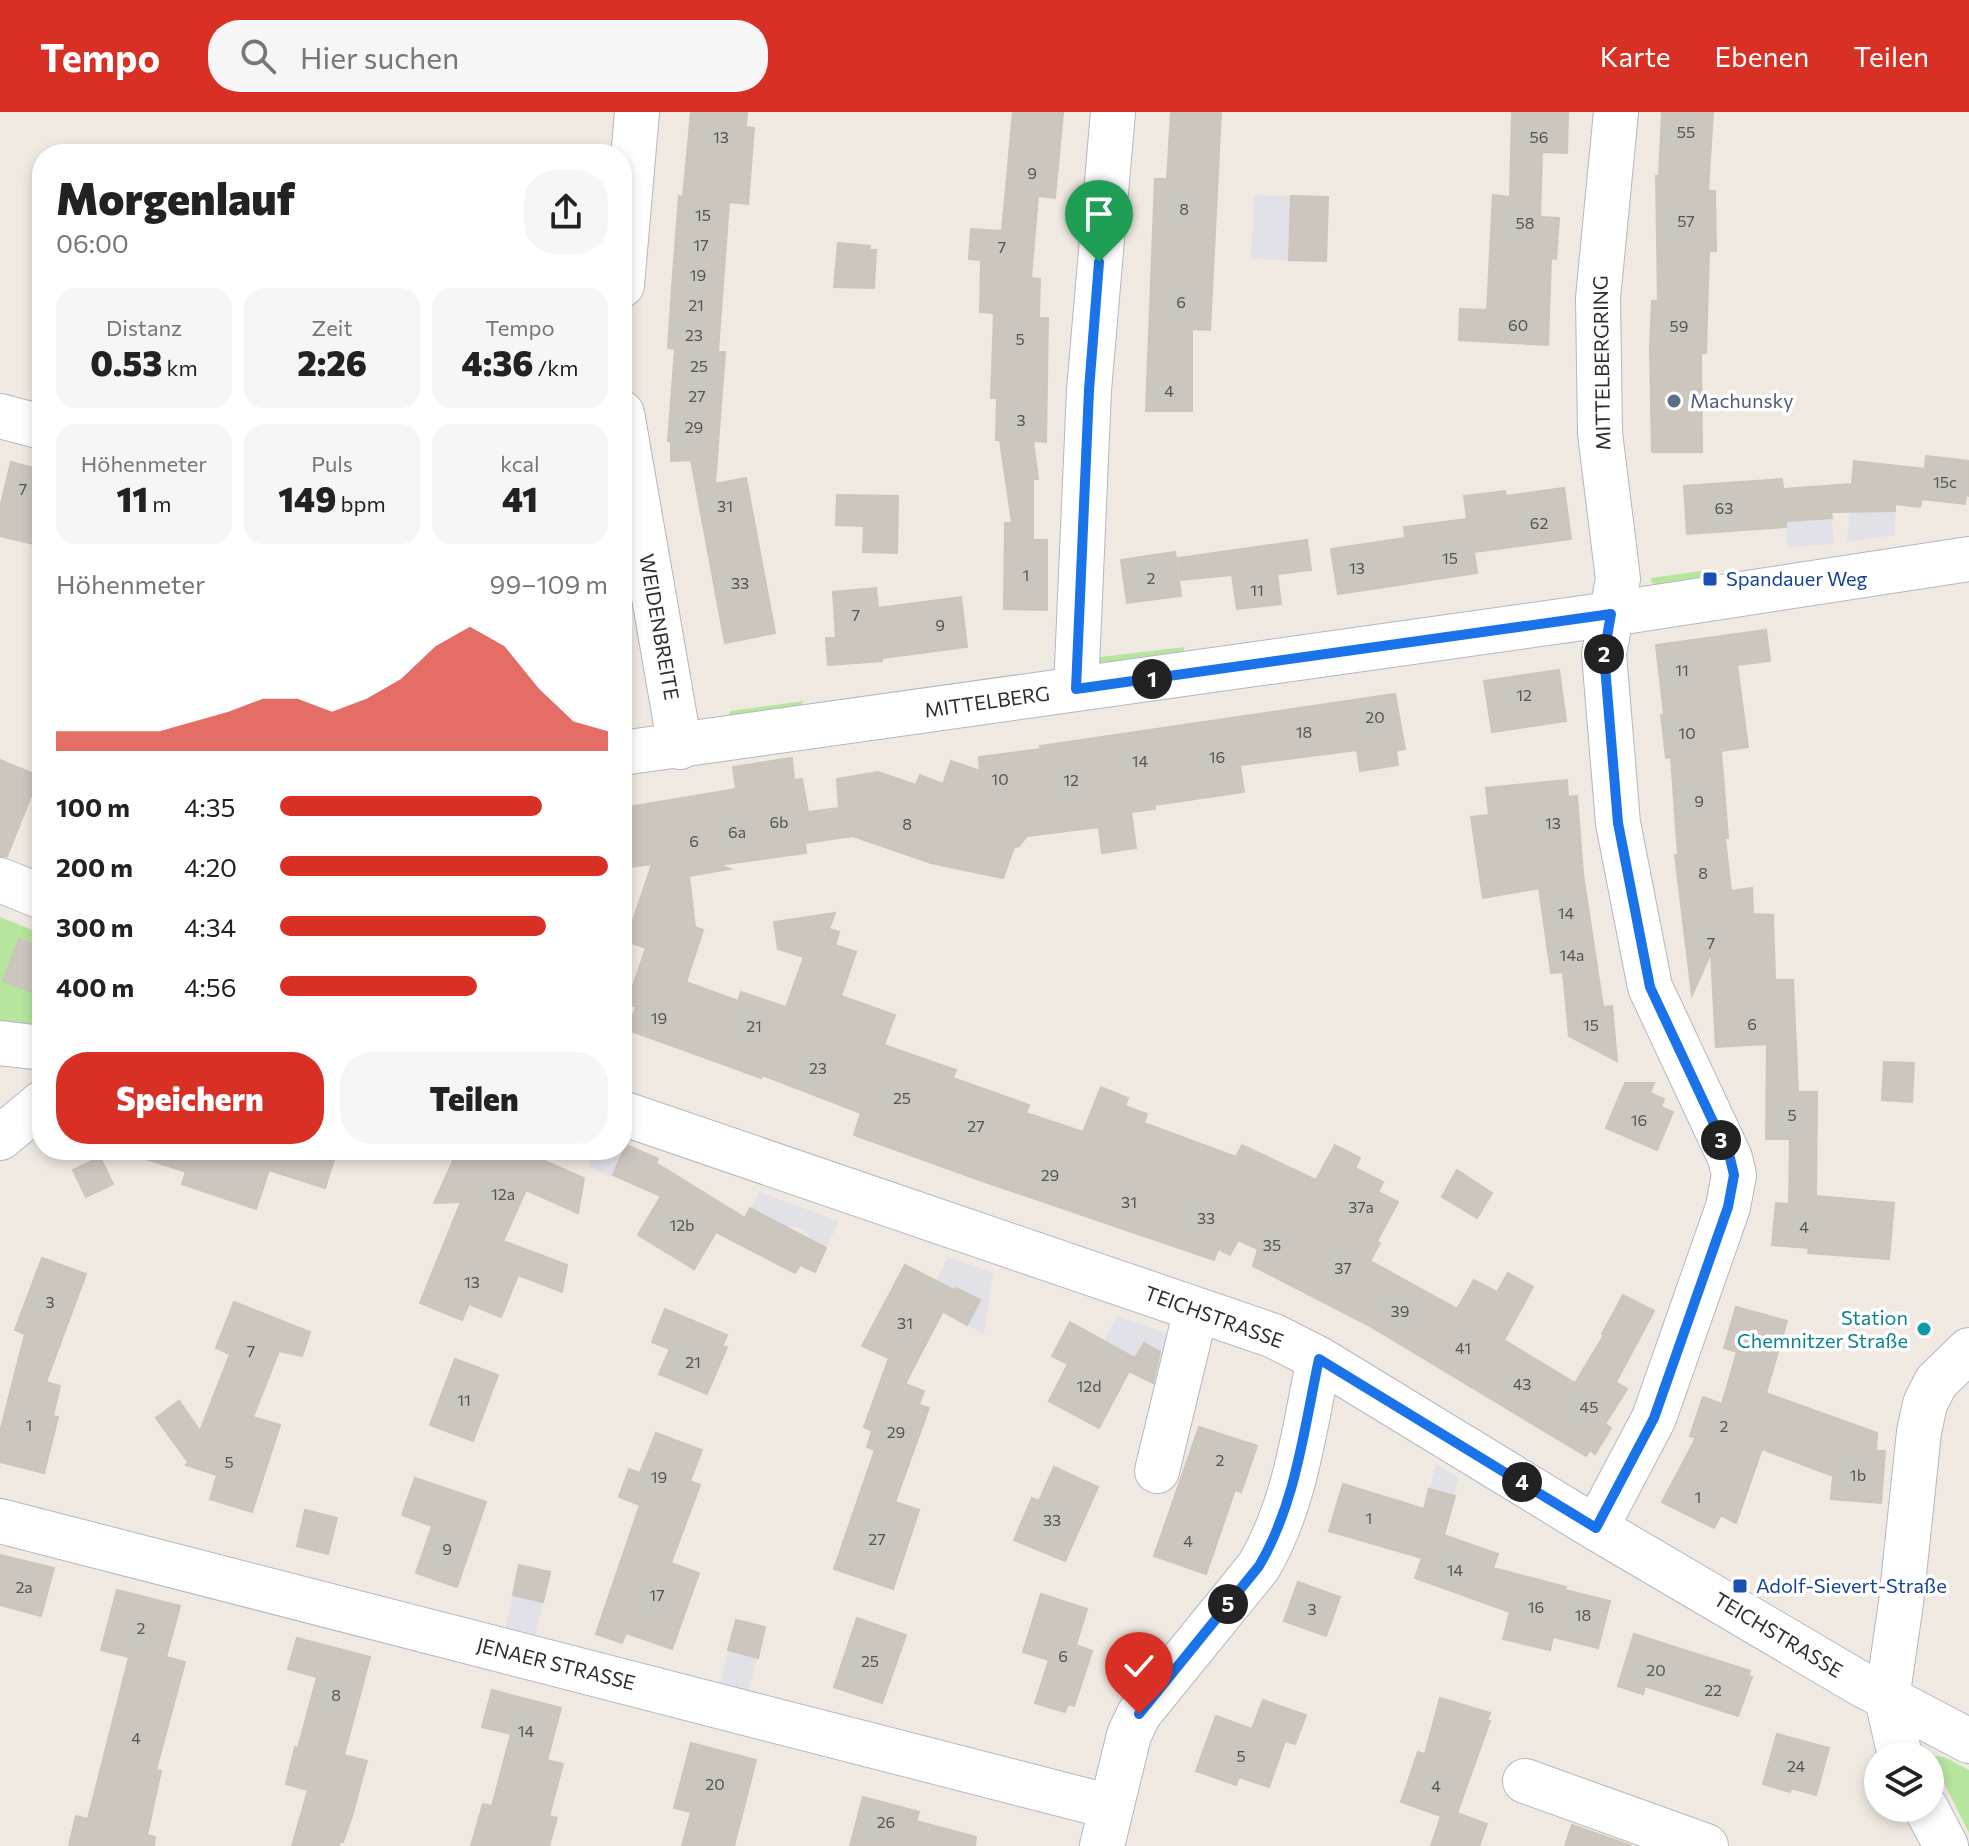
<!DOCTYPE html>
<html lang="de">
<meta charset="utf-8">
<style>
body{margin:0;font-family:Commissioner,sans-serif;background:#f6f6f6;color:#222;height:100vh;display:flex;flex-direction:column;font-size:30px;white-space:nowrap}
*{box-sizing:border-box;margin:0}
p{font-size:26px;color:#767676}
.icon{flex:none;width:44px;height:44px;fill:none;stroke:currentColor;stroke-width:2;stroke-linecap:round;stroke-linejoin:round}
.map{position:relative;flex:1;overflow:hidden}
.side{position:absolute;left:32px;top:32px;width:600px;height:1016px;display:flex;flex-direction:column;background:#fff;border-radius:32px;box-shadow:0 4px 12px #0003}
.side>*{flex:none}
.tools{position:absolute;left:1864px;top:1630px;display:grid;gap:16px}
.tools a{display:grid;place-items:center;width:80px;height:80px;border-radius:50%;background:#fff;box-shadow:0 4px 12px #0003;font-size:40px}
.pin{position:absolute;display:grid;place-items:center;width:68px;height:68px;color:#fff;margin:-82px -34px;border-radius:50% 50% 50% 0;rotate:-45deg;box-shadow:0 0 8px #0007}
.pin .icon{rotate:45deg}
.km{position:absolute;width:40px;height:40px;margin:-20px;border-radius:50%;background:#222;color:#fff;font-size:22px;line-height:40px;text-align:center}
.round{display:grid;place-items:center;flex:none;width:84px;height:84px;border-radius:32px;background:#f6f6f6}
.head{display:flex;align-items:center;justify-content:space-between;height:136px;padding:0 24px}
h1{font-size:44px;font-weight:800;line-height:60px}
.metrics{display:grid;grid-template-columns:repeat(3,1fr);gap:12px;height:136px;padding:8px 24px}
.metrics div{display:grid;align-content:center;border-radius:20px;background:#f6f6f6;text-align:center}
.metrics b{font-size:34px;font-weight:800}
.metrics small{font-size:22px;font-weight:400}
.metrics p{font-size:22px}
.chart{height:224px;padding:16px 24px}
.chart p{display:flex;justify-content:space-between}
.chart svg{width:100%;height:144px;margin-top:8px;fill:#d93025;opacity:.7}
.action{display:flex;gap:16px;margin-top:auto;padding:16px 24px}
.action a{flex:1;height:92px;border-radius:32px;background:#d93025;color:#fff;font-size:32px;font-weight:800;line-height:92px;text-align:center}
.action a+a{background:#f6f6f6;color:#222}
ul{padding:0 24px;list-style:none;font-size:26px}
li{display:grid;grid-template-columns:128px 96px 1fr;align-items:center;height:60px}
li i{height:20px;border-radius:10px;background:#d93025}
header{display:flex;align-items:center;gap:48px;box-sizing:border-box;height:112px;padding:0 40px;background:#d93025;color:#fff}
header strong{font-size:38px}
nav{display:flex;gap:44px;margin-inline-start:auto;font-size:28px}
.search{width:560px;height:72px;background:#f6f6f6;display:flex;align-items:center;gap:20px;box-sizing:border-box;padding:0 28px;border-radius:32px;color:#767676;font-size:30px}
.map>svg:first-child{display:block}
</style>
<header>
<strong>Tempo</strong>
<div class="search"><svg class="icon" aria-label="search" viewBox="0 0 24 24"><circle cx="10" cy="10" r="6"/><path d="M15 15l6 6"/></svg>Hier suchen</div>
<nav><a>Karte</a><a>Ebenen</a><a>Teilen</a></nav>
</header>
<div class="map">
<svg width="1969" height="1734" viewBox="0 0 1969 1734">
<rect width="100%" height="100%" fill="#efe9e1"/>
<g fill="#e3e1e8">
<polygon points="1254,83 1328,85 1326,149 1251,147"/>
<polygon points="1853,370 1896,371 1895,423 1847,430"/>
<polygon points="1829,374 1834,432 1788,435 1783,377"/>
<polygon points="622,1031 659,1045 645,1077 590,1056 592,1038 622,1038"/>
<polygon points="759,1080 839,1109 815,1160 797,1151 810,1123 801,1117 786,1114 782,1147 763,1145 733,1129"/>
<polygon points="948,1145 993,1161 984,1222 943,1200 954,1178 936,1169"/>
<polygon points="1117,1204 1183,1227 1161,1276 1129,1259 1102,1233"/>
<polygon points="1436,1352 1459,1366 1447,1410 1422,1404"/>
<polygon points="519,1453 550,1460 535,1526 505,1519"/>
<polygon points="736,1508 765,1515 748,1581 719,1574"/>
</g>
<g fill="#b6e59e">
<polygon points="1701,459 1702,469 1659,473 1652,471 1651,466"/>
<polygon points="1185,535 1180,545 1108,554 1099,551 1100,545"/>
<polygon points="804,589 795,601 729,604 730,599"/>
<polygon points="0,805 42,822 42,915 0,913"/>
<polygon points="1935,1644 1944,1645 1969,1658 1969,1721 1933,1649"/>
</g>
<g fill="#cbc7bf" stroke="#cbc5ba" stroke-width="2">
<polygon points="691,0 747,0 746,15 754,16 748,92 729,90 718,240 725,240 715,372 746,366 775,521 725,531 691,348 671,349 671,329 668,329 675,237 668,236 672,176 679,84 683,85"/>
<polygon points="1013,0 1063,0 1055,86 1038,84 1031,166 1040,167 1039,206 1048,206 1046,330 1033,329 1038,367 1033,367 1033,428 1047,428 1047,498 1004,497 1005,411 1012,411 1000,328 996,328 997,286 991,286 994,201 980,200 981,148 969,147 971,117 1002,119"/>
<polygon points="1171,0 1221,0 1210,218 1192,217 1192,299 1146,299 1155,67 1167,67"/>
<polygon points="1512,0 1568,0 1567,41 1542,40 1540,105 1559,106 1556,147 1551,146 1548,233 1459,228 1460,197 1487,198 1493,83 1510,85"/>
<polygon points="1662,0 1713,0 1708,79 1715,79 1716,139 1709,139 1706,241 1701,241 1702,340 1652,340 1650,236 1652,189 1658,189 1656,64 1659,64"/>
<polygon points="1291,84 1328,85 1326,149 1289,148"/>
<polygon points="838,131 870,134 869,138 876,138 874,176 834,175"/>
<polygon points="1926,344 1969,349 1969,384 1966,383 1965,392 1922,387 1920,395 1895,392 1895,399 1831,400 1832,406 1786,409 1786,415 1687,422 1684,374 1782,367 1783,377 1852,372 1854,349 1925,357"/>
<polygon points="11,350 42,358 42,434 0,424 0,396"/>
<polygon points="1564,376 1571,427 1474,440 1477,461 1338,482 1331,437 1405,426 1404,415 1467,407 1464,384 1505,379 1506,384"/>
<polygon points="837,383 898,384 897,441 863,440 864,414 836,413"/>
<polygon points="1307,428 1311,458 1277,462 1281,492 1237,497 1232,463 1181,468 1178,446"/>
<polygon points="1175,440 1181,484 1127,491 1121,448"/>
<polygon points="876,476 878,496 961,485 967,535 882,546 882,549 828,553 826,526 836,526 833,480"/>
<polygon points="1766,518 1770,549 1737,553 1748,635 1721,639 1728,726 1725,726 1731,779 1752,776 1753,802 1773,803 1775,868 1793,868 1798,980 1817,980 1816,1084 1894,1091 1889,1147 1808,1141 1809,1136 1772,1133 1776,1091 1789,1092 1790,1027 1766,1027 1767,932 1716,935 1711,841 1692,883 1675,743 1678,743 1671,645 1666,646 1661,603 1664,603 1656,533"/>
<polygon points="1559,558 1566,609 1492,620 1484,569"/>
<polygon points="1395,582 1405,637 1396,639 1398,653 1360,659 1357,638 1240,653 1244,680 1154,693 1155,697 1131,700 1136,736 1102,741 1099,715 1027,724 1019,734 1014,735 1003,766 931,751 853,724 805,731 806,741 719,753 730,757 689,764 695,815 703,818 686,870 738,889 741,880 786,895 804,845 778,837 774,810 835,801 829,817 839,820 835,833 856,840 841,884 895,903 884,933 956,958 953,966 1029,993 1026,1001 1083,1020 1101,975 1128,986 1125,994 1147,1002 1144,1011 1236,1045 1242,1033 1316,1068 1335,1033 1360,1046 1355,1056 1383,1070 1378,1080 1398,1090 1377,1129 1380,1131 1370,1149 1457,1197 1474,1168 1497,1180 1508,1161 1533,1175 1504,1228 1575,1271 1604,1223 1602,1222 1623,1183 1654,1199 1616,1270 1627,1277 1605,1312 1611,1316 1595,1342 1590,1338 1586,1344 1368,1213 1253,1154 1258,1137 1238,1128 1230,1143 1218,1137 1214,1148 985,1070 854,1023 861,1001 762,963 761,966 628,918 636,895 627,891 646,836 626,829 652,752 622,756 622,696 736,677 733,655 792,646 794,668 802,667 808,700 839,696 837,667 878,660 916,673 920,663 943,672 951,649 980,659 979,645 1041,637 1040,634"/>
<polygon points="0,648 39,664 7,744 0,744"/>
<polygon points="1567,668 1568,685 1577,684 1583,762 1603,895 1612,894 1617,949 1569,924 1563,860 1551,861 1539,776 1483,786 1471,705 1489,703 1486,676"/>
<polygon points="19,827 42,836 42,884 3,869"/>
<polygon points="1884,950 1914,951 1912,990 1882,988"/>
<polygon points="1625,971 1654,971 1650,981 1664,987 1661,995 1673,1000 1657,1038 1606,1016"/>
<polygon points="626,1033 658,1047 656,1051 745,1106 750,1096 826,1136 815,1160 800,1153 795,1161 716,1120 694,1157 638,1123 661,1084 613,1063"/>
<polygon points="136,1038 337,1038 325,1076 269,1058 256,1097 182,1072 186,1060 135,1043"/>
<polygon points="458,1038 544,1038 540,1047 584,1066 578,1101 526,1078 503,1129 567,1153 562,1180 518,1163 501,1205 469,1192 462,1208 420,1191 461,1090 434,1091"/>
<polygon points="100,1045 113,1072 86,1085 73,1058"/>
<polygon points="1457,1058 1492,1081 1477,1106 1442,1085"/>
<polygon points="42,1146 86,1162 46,1270 60,1274 53,1304 58,1305 44,1361 0,1350 0,1320 25,1222 15,1218"/>
<polygon points="905,1153 954,1178 905,1272 924,1279 919,1293 929,1296 895,1390 919,1398 893,1477 834,1457 875,1338 867,1335 872,1319 864,1315 889,1246 862,1234"/>
<polygon points="956,1176 980,1188 967,1213 944,1200"/>
<polygon points="234,1190 310,1220 302,1244 279,1239 253,1305 280,1313 252,1400 210,1387 217,1363 186,1353 188,1350 156,1306 179,1289 200,1319 230,1242 216,1236"/>
<polygon points="1736,1195 1787,1209 1766,1281 1877,1321 1876,1339 1885,1339 1881,1391 1831,1387 1833,1364 1762,1337 1736,1411 1721,1403 1714,1416 1662,1390 1696,1326 1690,1324 1703,1285 1722,1292 1737,1240 1724,1236"/>
<polygon points="665,1197 727,1223 722,1234 727,1235 707,1282 659,1262 670,1237 652,1230"/>
<polygon points="1070,1210 1135,1246 1144,1231 1160,1240 1153,1271 1129,1259 1099,1316 1049,1289 1068,1252 1052,1244"/>
<polygon points="455,1247 498,1263 473,1329 430,1313"/>
<polygon points="1199,1315 1257,1334 1241,1380 1235,1378 1206,1462 1154,1444"/>
<polygon points="656,1321 702,1338 690,1369 700,1373 671,1451 699,1461 672,1537 626,1521 622,1531 596,1522 640,1393 619,1385 629,1357 640,1361"/>
<polygon points="1054,1355 1098,1375 1065,1449 1014,1428 1032,1386 1039,1389"/>
<polygon points="415,1366 486,1390 457,1475 416,1461 432,1414 402,1403"/>
<polygon points="1343,1372 1424,1397 1429,1377 1455,1384 1444,1423 1498,1442 1493,1456 1566,1475 1565,1478 1610,1489 1598,1536 1553,1525 1550,1538 1503,1527 1510,1500 1415,1466 1422,1446 1329,1419"/>
<polygon points="305,1398 337,1406 328,1442 297,1434"/>
<polygon points="0,1443 54,1456 41,1504 0,1493"/>
<polygon points="519,1453 550,1460 543,1490 513,1483"/>
<polygon points="1298,1470 1340,1485 1326,1524 1284,1509"/>
<polygon points="117,1478 180,1494 166,1545 185,1550 156,1658 161,1659 147,1723 155,1725 154,1734 69,1734 76,1704 88,1707 129,1545 101,1538"/>
<polygon points="1041,1482 1087,1497 1076,1533 1092,1539 1074,1594 1068,1592 1065,1600 1035,1591 1049,1548 1023,1540"/>
<polygon points="857,1506 906,1523 882,1591 834,1575"/>
<polygon points="736,1508 765,1515 758,1546 728,1538"/>
<polygon points="1634,1522 1750,1559 1748,1564 1752,1565 1738,1604 1645,1574 1643,1582 1618,1574"/>
<polygon points="297,1526 370,1545 344,1643 367,1649 352,1704 343,1730 340,1729 339,1734 292,1734 308,1678 286,1672 295,1635 298,1636 317,1565 288,1557"/>
<polygon points="492,1578 561,1596 547,1648 563,1652 549,1704 557,1706 549,1734 471,1734 483,1692 492,1694 511,1622 482,1615"/>
<polygon points="1440,1586 1490,1601 1487,1608 1490,1609 1457,1701 1487,1712 1479,1734 1431,1734 1441,1704 1401,1690 1418,1640 1425,1642"/>
<polygon points="1263,1588 1306,1603 1295,1632 1285,1629 1269,1675 1239,1665 1236,1673 1196,1659 1216,1604 1252,1617"/>
<polygon points="1777,1622 1829,1636 1816,1683 1791,1676 1790,1680 1763,1672"/>
<polygon points="691,1631 756,1648 734,1734 682,1734 691,1700 674,1696"/>
<polygon points="863,1685 919,1700 916,1709 976,1725 975,1734 850,1734"/>
<polygon points="1572,1713 1632,1734 1565,1734"/>
</g>
<g fill="none" stroke-linecap="round" stroke-linejoin="round">
<g stroke="#b4b7c1" stroke-width="46">
<g id="minor">
<polyline points="622,173 637,0"/>
<polyline points="622,301 680,635"/>
<polyline points="0,304 42,315"/>
<polyline points="1076,577 1089,278 1113,0"/>
<polyline points="622,641 1611,502 1969,447"/>
<polyline points="0,768 42,785"/>
<polyline points="0,931 42,936"/>
<polyline points="622,1001 1274,1224 1319,1247 1596,1416 1861,1572 1969,1629"/>
<polyline points="0,1026 42,991"/>
<polyline points="1157,1359 1196,1198"/>
<polyline points="0,1409 1111,1695"/>
<polyline points="1596,1416 1654,1306 1728,1095 1734,1063 1730,1046 1650,875 1618,711 1604,542 1618,467 1600,321 1598,186 1616,0"/>
<polyline points="1900,1644 1887,1587 1901,1491 1919,1320 1925,1292 1936,1270 1969,1238"/>
<polyline points="1525,1669 1706,1734"/>
<polyline points="1926,1696 1946,1734"/>
<path d="M1102 1734 1129 1623 1139 1602 1259 1454C1296 1391 1304 1317 1319 1247"/>
</g>
</g>
<use href="#minor" stroke="#fff" stroke-width="44"/>
</g>
<g fill="none" stroke-linecap="round" stroke-linejoin="round">
<g stroke="#fff" stroke-width="16">
<path id="route" d="M1099 150 1089 278 1076 577 1611 502 1604 542 1618 711 1650 875 1730 1046 1734 1063 1728 1095 1654 1306 1596 1416 1319 1247C1304 1317 1296 1391 1259 1454L1139 1602"/>
</g>
<use href="#route" stroke="#1a73e8" stroke-width="10"/>
</g>
<circle fill="#5c6f8a" stroke="#fff" stroke-width="3" cx="1674" cy="289" r="8"/>
<g fill="#1a4fb4" stroke="#fff" stroke-width="3">
<rect x="1702" y="459" width="16" height="16" rx="4"/>
<rect x="1732" y="1466" width="16" height="16" rx="4"/>
</g>
<circle fill="#0f9aa8" stroke="#fff" stroke-width="3" cx="1924" cy="1217" r="8"/>
<g text-anchor="middle" stroke-width="7" stroke-linejoin="round" paint-order="stroke">
<g font-size="16" fill="#555452">
<text x="1686" y="26">55</text>
<text x="721" y="31">13</text>
<text x="1539" y="31">56</text>
<text x="1032" y="67">9</text>
<text x="1184" y="103">8</text>
<text x="703" y="109">15</text>
<text x="1686" y="115">57</text>
<text x="1525" y="117">58</text>
<text x="701" y="139">17</text>
<text x="1002" y="141">7</text>
<text x="698" y="169">19</text>
<text x="1181" y="196">6</text>
<text x="696" y="199">21</text>
<text x="1518" y="219">60</text>
<text x="1679" y="220">59</text>
<text x="694" y="229">23</text>
<text x="1020" y="233">5</text>
<text x="699" y="260">25</text>
<text x="1169" y="285">4</text>
<text x="697" y="290">27</text>
<text x="1021" y="314">3</text>
<text x="694" y="321">29</text>
<text x="1945" y="376">15c</text>
<text x="23" y="383">7</text>
<text x="725" y="400">31</text>
<text x="1724" y="402">63</text>
<text x="1539" y="417">62</text>
<text x="1450" y="452">15</text>
<text x="1357" y="462">13</text>
<text x="1026" y="469">1</text>
<text x="1151" y="472">2</text>
<text x="740" y="477">33</text>
<text x="1257" y="484">11</text>
<text x="856" y="509">7</text>
<text x="940" y="519">9</text>
<text x="1682" y="564">11</text>
<text x="1524" y="589">12</text>
<text x="1375" y="611">20</text>
<text x="1304" y="626">18</text>
<text x="1687" y="627">10</text>
<text x="1217" y="651">16</text>
<text x="1140" y="655">14</text>
<text x="1000" y="673">10</text>
<text x="1071" y="674">12</text>
<text x="1699" y="695">9</text>
<text x="779" y="716">6b</text>
<text x="1553" y="717">13</text>
<text x="907" y="718">8</text>
<text x="737" y="726">6a</text>
<text x="694" y="735">6</text>
<text x="1703" y="767">8</text>
<text x="1566" y="807">14</text>
<text x="1711" y="837">7</text>
<text x="1572" y="849">14a</text>
<text x="659" y="912">19</text>
<text x="1752" y="918">6</text>
<text x="1591" y="919">15</text>
<text x="754" y="920">21</text>
<text x="818" y="962">23</text>
<text x="902" y="992">25</text>
<text x="1792" y="1009">5</text>
<text x="1639" y="1014">16</text>
<text x="976" y="1020">27</text>
<text x="1050" y="1069">29</text>
<text x="503" y="1088">12a</text>
<text x="1129" y="1096">31</text>
<text x="1361" y="1101">37a</text>
<text x="1206" y="1112">33</text>
<text x="682" y="1119">12b</text>
<text x="1804" y="1121">4</text>
<text x="1272" y="1139">35</text>
<text x="1343" y="1162">37</text>
<text x="472" y="1176">13</text>
<text x="50" y="1196">3</text>
<text x="1400" y="1205">39</text>
<text x="905" y="1217">31</text>
<text x="1463" y="1242">41</text>
<text x="251" y="1245">7</text>
<text x="693" y="1256">21</text>
<text x="1522" y="1278">43</text>
<text x="1089" y="1280">12d</text>
<text x="464" y="1294">11</text>
<text x="1589" y="1301">45</text>
<text x="29" y="1319">1</text>
<text x="1724" y="1320">2</text>
<text x="896" y="1326">29</text>
<text x="1220" y="1354">2</text>
<text x="229" y="1356">5</text>
<text x="1858" y="1369">1b</text>
<text x="659" y="1371">19</text>
<text x="1698" y="1391">1</text>
<text x="1369" y="1412">1</text>
<text x="1052" y="1414">33</text>
<text x="877" y="1433">27</text>
<text x="1188" y="1435">4</text>
<text x="447" y="1443">9</text>
<text x="1455" y="1464">14</text>
<text x="24" y="1481">2a</text>
<text x="657" y="1489">17</text>
<text x="1536" y="1501">16</text>
<text x="1312" y="1503">3</text>
<text x="1583" y="1509">18</text>
<text x="141" y="1522">2</text>
<text x="1063" y="1550">6</text>
<text x="870" y="1555">25</text>
<text x="1656" y="1564">20</text>
<text x="1713" y="1584">22</text>
<text x="336" y="1589">8</text>
<text x="526" y="1625">14</text>
<text x="136" y="1632">4</text>
<text x="1241" y="1650">5</text>
<text x="1796" y="1660">24</text>
<text x="715" y="1678">20</text>
<text x="1436" y="1680">4</text>
<text x="886" y="1716">26</text>
</g>
<g font-size="20" fill="#2e2e2e" stroke="#fff">
<text transform="translate(1602 251) rotate(-91)" y="7">MITTELBERGRING</text>
<text transform="translate(659 515) rotate(80)" y="7">WEIDENBREITE</text>
<text transform="translate(987 590) rotate(-8)" y="7">MITTELBERG</text>
<text transform="translate(1214 1205) rotate(20)" y="7">TEICHSTRASSE</text>
<text transform="translate(1778 1523) rotate(31)" y="7">TEICHSTRASSE</text>
<text transform="translate(556 1552) rotate(14)" y="7">JENAER STRASSE</text>
</g>
<g font-size="20" fill="#4e5e75" stroke="#fff" text-anchor="start">
<text x="1690" y="296">Machunsky</text>
</g>
<g font-size="20" fill="#164399" stroke="#fff" text-anchor="start">
<text x="1726" y="474">Spandauer Weg</text>
<text x="1756" y="1481">Adolf-Sievert-Straße</text>
</g>
<g font-size="20" fill="#0d838f" stroke="#fff" text-anchor="end">
<text x="1908" y="1213">Station<tspan x="1908" dy="23">Chemnitzer Straße</tspan></text>
</g>
</g>
</svg>
<div class="tools">
<a><svg class="icon" aria-label="layers" viewBox="0 0 24 24"><path d="M12 4l9 5-9 5-9-5zM3 14l9 5 9-5"/></svg></a>
</div>
<div class="pin" style="left:1099px;top:150px;background:#1e9e55"><svg class="icon" aria-label="arrive" viewBox="0 0 24 24"><path d="M6 21V4h12l-3 4 3 4H6"/></svg></div>
<div class="pin" style="left:1139px;top:1602px;background:#d93025"><svg class="icon" aria-label="check" viewBox="0 0 24 24"><path d="M5 12l5 5 9-10"/></svg></div>
<b class="km" style="left:1152px;top:567px">1</b>
<b class="km" style="left:1604px;top:542px">2</b>
<b class="km" style="left:1721px;top:1028px">3</b>
<b class="km" style="left:1522px;top:1370px">4</b>
<b class="km" style="left:1228px;top:1492px">5</b>
<section class="side">
<div class="head"><div><h1>Morgenlauf</h1><p>06:00</p></div><a class="round"><svg class="icon" aria-label="share" viewBox="0 0 24 24"><path d="M12 15V3M7 8l5-5 5 5M5 13v7h14v-7"/></svg></a></div>
<div class="metrics">
<div><p>Distanz</p><b>0.53<small> km</small></b></div>
<div><p>Zeit</p><b>2:26</b></div>
<div><p>Tempo</p><b>4:36<small> /km</small></b></div>
</div>
<div class="metrics">
<div><p>Höhenmeter</p><b>11<small> m</small></b></div>
<div><p>Puls</p><b>149<small> bpm</small></b></div>
<div><p>kcal</p><b>41</b></div>
</div>
<div class="chart"><p><span>Höhenmeter</span>99–109 m</p>
<svg viewBox="0 0 160 44" preserveAspectRatio="none"><path d="M0 44V38L10 38L20 38L30 38L40 35L50 32L60 28L70 28L80 32L90 28L100 22L110 12L120 6L130 12L140 25L150 35L160 38V44z"/></svg>
</div>
<ul>
<li><b>100 m</b>4:35<i style="width:80%"></i></li>
<li><b>200 m</b>4:20<i style="width:100%"></i></li>
<li><b>300 m</b>4:34<i style="width:81%"></i></li>
<li><b>400 m</b>4:56<i style="width:60%"></i></li>
</ul>
<div class="action"><a>Speichern</a><a>Teilen</a></div>
</section>
</div>
